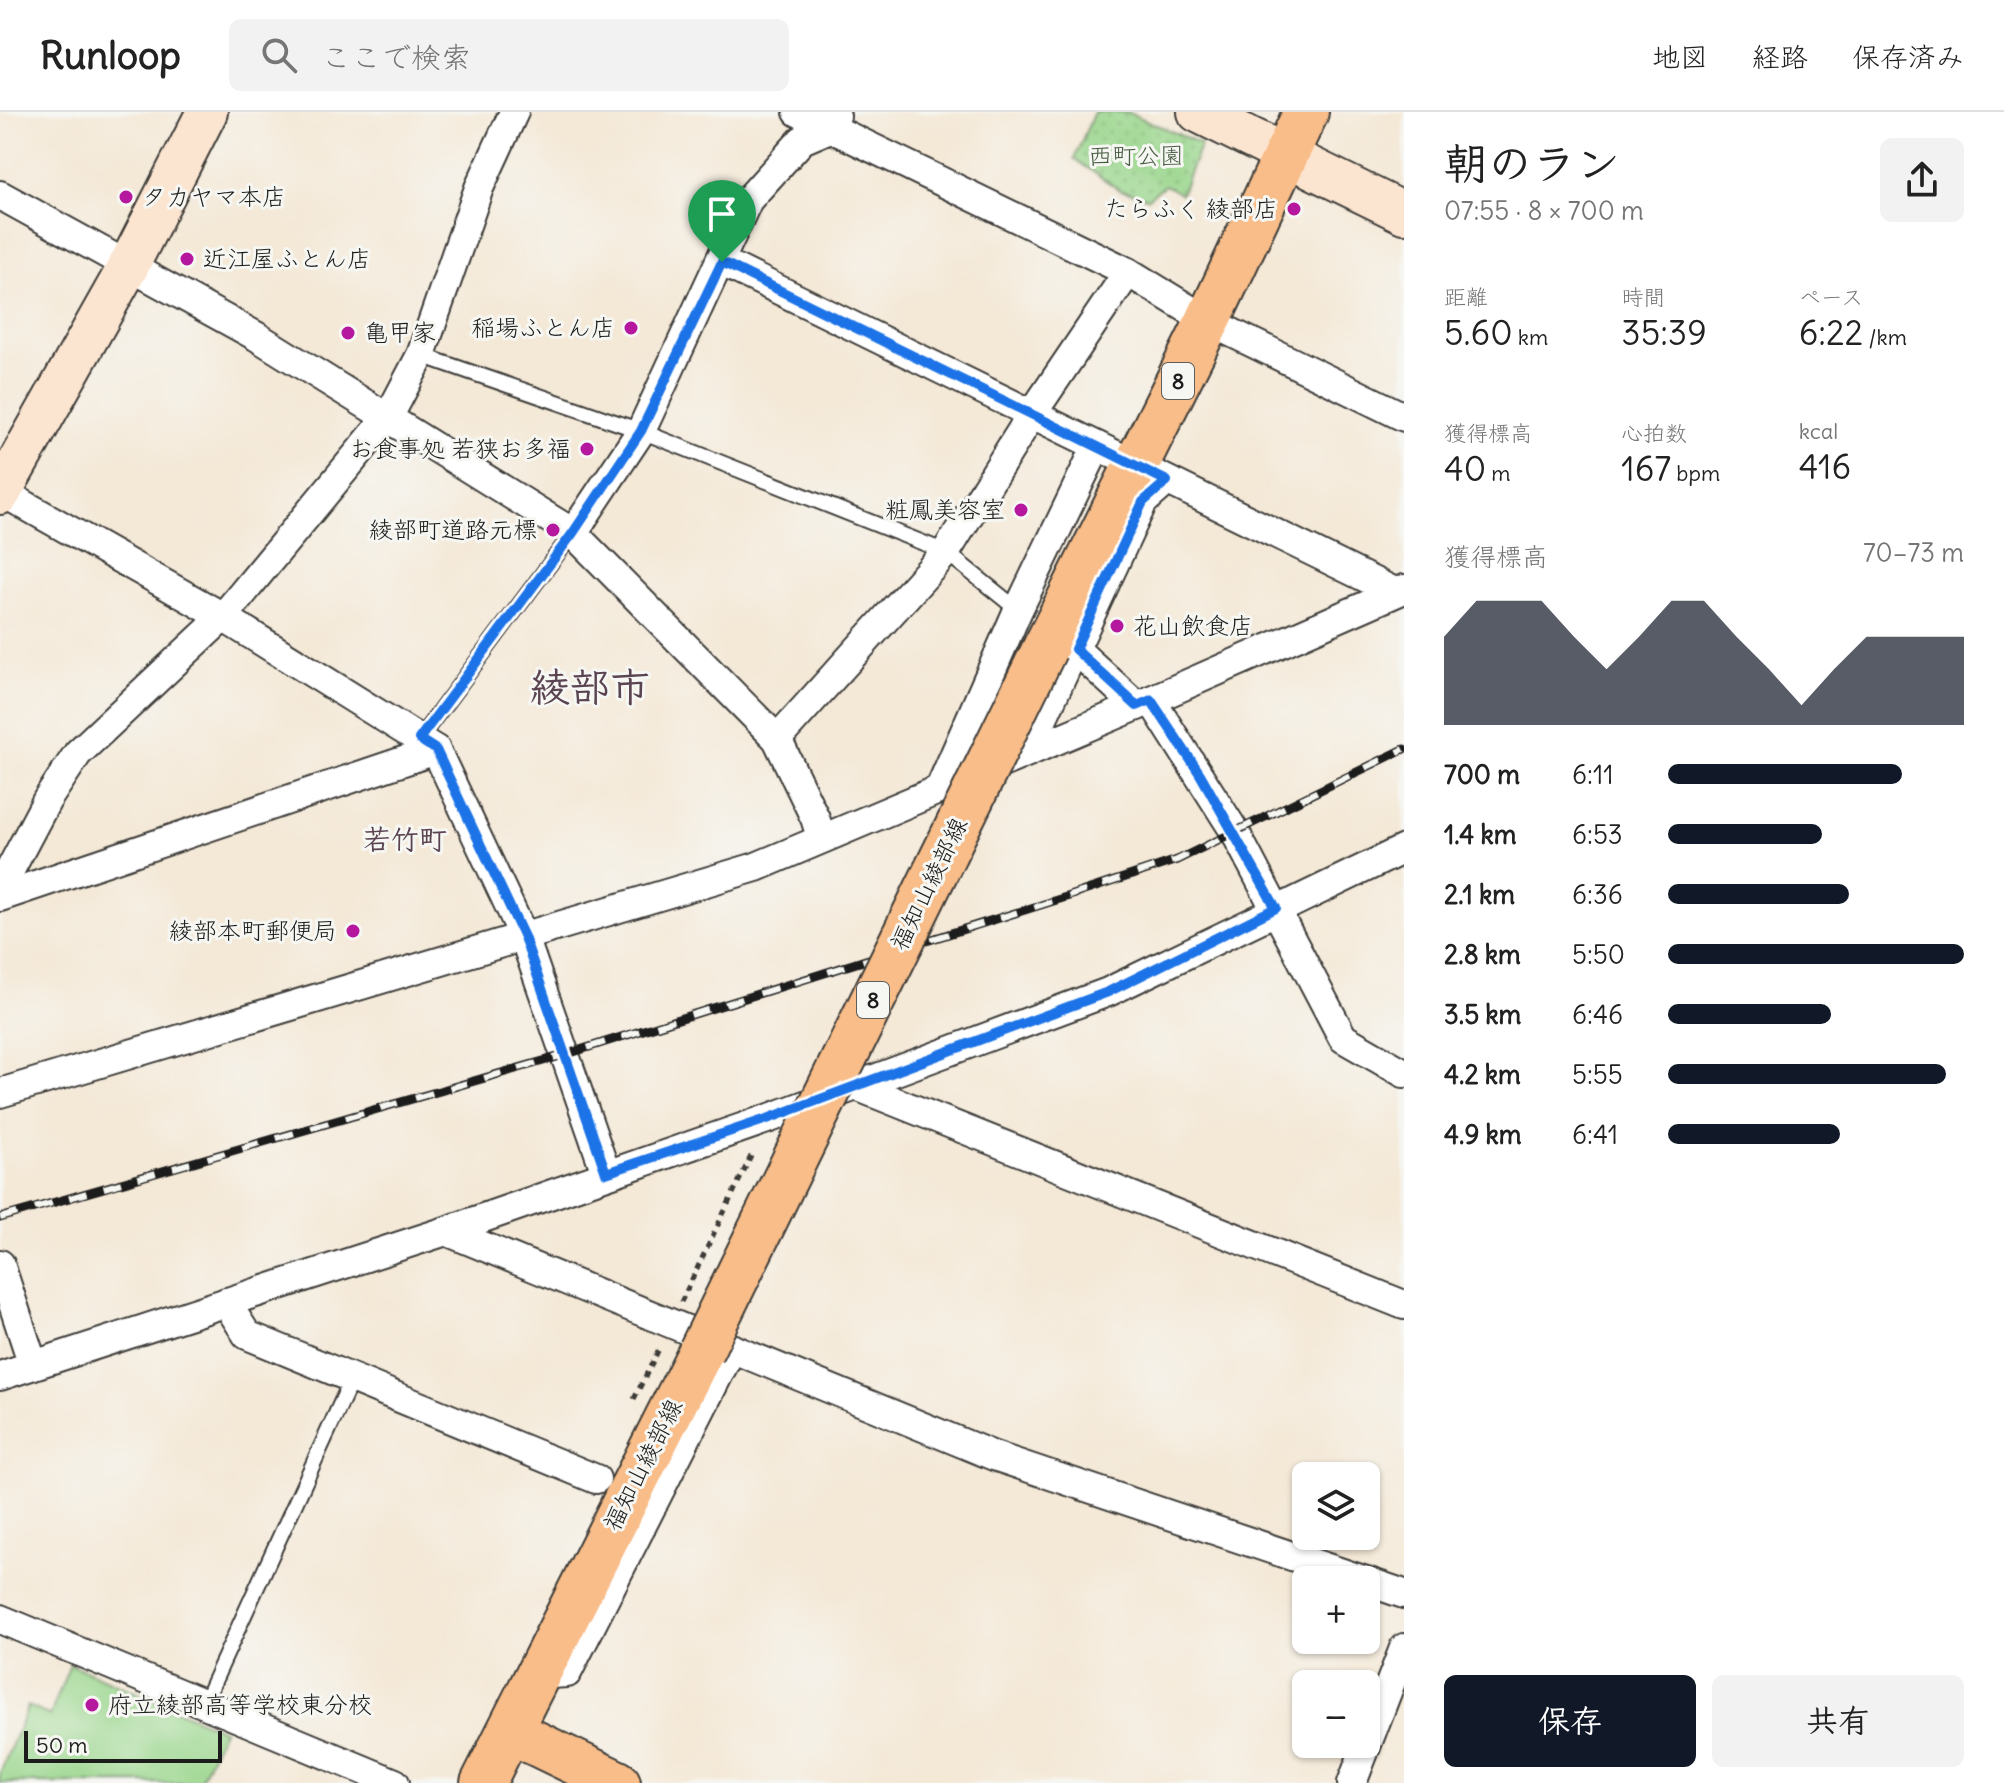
<!DOCTYPE html>
<html lang="ja">
<meta charset="utf-8">
<style>
body{margin:0;font-family:Delius,"Klee One",sans-serif;background:#f2f2f2;color:#222;height:100vh;display:flex;flex-direction:column;font-size:30px;white-space:nowrap}
*{box-sizing:border-box;margin:0}
p{font-size:26px;color:#767676}
.icon{flex:none;width:44px;height:44px;fill:none;stroke:currentColor;stroke-width:2;stroke-linecap:round;stroke-linejoin:round}
.map{position:relative;flex:1;overflow:hidden}
.side{display:flex;flex-direction:column;background:#fff;width:600px}
.side>*{flex:none}
.buttons{position:absolute;left:1292px;top:1350px;display:grid;gap:16px}
.buttons a{display:grid;place-items:center;width:88px;height:88px;border-radius:12px;background:#fff;box-shadow:0 2px 6px #0004;font-size:40px}
.scale{position:absolute;left:24px;bottom:20px;width:198px;box-sizing:border-box;padding-left:8px;border:4px solid #1c1c1c;border-top:0;font-size:22px;line-height:28px;white-space:nowrap;color:#1c1c1c;-webkit-text-stroke:6px #f6f6f2;paint-order:stroke}
.pin{position:absolute;display:grid;place-items:center;width:68px;height:68px;color:#fff;margin:-82px -34px;border-radius:50% 50% 50% 0;rotate:-45deg;box-shadow:0 0 8px #0007}
.pin .icon{rotate:45deg}
.round{display:grid;place-items:center;flex:none;width:84px;height:84px;border-radius:12px;background:#f2f2f2}
.head{display:flex;align-items:center;justify-content:space-between;height:136px;padding:0 40px}
h1{font-size:44px;font-weight:600;line-height:60px}
.stats{display:grid;grid-template-columns:repeat(3,1fr);gap:12px;height:136px;padding:8px 40px}
.stats div{display:grid;align-content:center}
.stats b{font-size:34px;font-weight:600}
.stats small{font-size:22px;font-weight:400}
.stats p{font-size:22px}
.chart{height:224px;padding:16px 40px}
.chart p{display:flex;justify-content:space-between}
.chart svg{width:100%;height:144px;margin-top:8px;fill:#111827;opacity:.7}
.button{display:flex;gap:16px;margin-top:auto;padding:16px 40px}
.button a{flex:1;height:92px;border-radius:12px;background:#111827;color:#fff;font-size:32px;font-weight:600;line-height:92px;text-align:center}
.button a+a{background:#f2f2f2;color:#222}
ul{padding:0 40px;list-style:none;font-size:26px}
li{display:grid;grid-template-columns:128px 96px 1fr;align-items:center;height:60px}
li i{height:20px;border-radius:10px;background:#111827}
header{display:flex;align-items:center;gap:48px;box-sizing:border-box;height:112px;padding:0 40px;background:#fff;border-bottom:2px solid #e0e0e0}
header strong{font-size:38px}
nav{display:flex;gap:44px;margin-inline-start:auto;font-size:28px}
.search{width:560px;height:72px;background:#f2f2f2;display:flex;align-items:center;gap:20px;box-sizing:border-box;padding:0 28px;border-radius:12px;color:#767676;font-size:30px}
main{display:flex;flex:1;min-height:0}
.map>svg:first-child{display:block}
</style>
<header>
<strong>Runloop</strong>
<div class="search"><svg class="icon" aria-label="search" viewBox="0 0 24 24"><circle cx="10" cy="10" r="6"/><path d="M15 15l6 6"/></svg>ここで検索</div>
<nav><a>地図</a><a>経路</a><a>保存済み</a></nav>
</header>
<main>
<div class="map">
<svg width="1404" height="1671" viewBox="0 0 1404 1671">
<defs>
<pattern id="park-dots" width="8" height="8" patternUnits="userSpaceOnUse" patternTransform="scale(2)"><rect width="8" height="8" fill="#98d58a"/><path d="M2 2h.1M6 6h.1" fill="none" stroke="#82b676" stroke-width="1.8" stroke-linecap="round"/></pattern>
</defs>
<rect width="100%" height="100%" fill="#f6f6f2"/>
<filter id="ink" filterUnits="userSpaceOnUse"><feTurbulence type="fractalNoise" baseFrequency=".0125" numOctaves="2"/><feDisplacementMap in="SourceGraphic" scale="16" xChannelSelector="R" yChannelSelector="G"/><feConvolveMatrix kernelMatrix="1 2 1 2 8 2 1 2 1" color-interpolation-filters="sRGB"/></filter>
<filter id="wash" filterUnits="userSpaceOnUse"><feTurbulence type="fractalNoise" baseFrequency=".006" numOctaves="4" result="noise"/><feDisplacementMap in="SourceGraphic" scale="32" xChannelSelector="R" yChannelSelector="G"/><feGaussianBlur stdDeviation="1.8" result="paint"/><feColorMatrix in="noise" values="0 0 0 0 0 0 0 0 0 0 0 0 0 0 0 0 0 1.4 0 .05"/><feComposite in="paint" operator="in"/></filter>
<g filter="url(#wash)">
<rect width="100%" height="100%" fill="#f4e8d6"/>
<polygon fill="url(#park-dots)" stroke="#5a7853" stroke-width="2" points="1094,0 1127,0 1201,32 1181,82 1165,73 1148,86 1120,78 1074,47"/>
<polygon fill="#98d58a" stroke="#5a7853" stroke-width="2" points="70,1552 223,1618 199,1671 0,1671 0,1661 28,1594 50,1604"/>
</g>
<g filter="url(#ink)">
<g fill="none" stroke-linecap="round" stroke-linejoin="round">
<g stroke="#3c3b38" stroke-width="18">
<g id="lane">
<polyline points="421,243 641,319 946,440 1018,498"/>
<polyline points="419,627 573,421"/>
<polyline points="204,1591 351,1269"/>
</g>
</g>
<g stroke="#3c3b38" stroke-width="32">
<g id="street">
<polyline points="798,0 1128,160 1208,209 1404,305"/>
<polyline points="0,83 256,224 573,421 777,627 815,706 821,725"/>
<polyline points="722,150 1395,480"/>
<polyline points="0,379 223,505 436,638 524,825 606,1061"/>
<polyline points="573,421 641,319 748,88 802,28 830,16 836,4"/>
<polyline points="1075,537 1137,594"/>
<polyline points="1151,588 1235,720 1343,926 1404,961"/>
<polyline points="777,627 946,440 1032,302 1128,160"/>
<polyline points="1027,640 1143,390 1167,369"/>
<polyline points="940,676 1018,498 1097,334"/>
<polyline points="0,777 47,688 78,641 223,505 389,304 421,243 479,76 514,0"/>
<polyline points="0,785 436,638"/>
<polyline points="856,974 1404,1193"/>
<polyline points="0,981 756,755 1151,588 1404,477"/>
<polyline points="446,1119 994,1344 1363,1468"/>
<polyline points="0,1152 33,1253"/>
<polyline points="226,1190 247,1223 596,1367"/>
<polyline points="0,1264 446,1119 770,1006 1108,880 1404,737"/>
<polyline points="1366,1469 1404,1482"/>
<polyline points="0,1507 395,1671"/>
<polyline points="536,1563 567,1561 732,1236"/>
<polyline points="1352,1671 1404,1536"/>
</g>
</g>
<g stroke="#3c3b38" stroke-width="44">
<g id="secondary">
<polyline points="1198,0 1404,101"/>
<polyline points="0,382 128,155 207,0"/>
</g>
</g>
<g stroke="#3c3b38" stroke-width="48">
<g id="primary">
<polyline points="1045,536 1208,209 1306,0"/>
<polyline points="510,1619 618,1671"/>
<polyline points="483,1671 701,1239"/>
</g>
</g>
<g stroke="#3c3b38" stroke-width="5" stroke-dasharray="6 6" stroke-linecap="butt">
<polyline points="681,1190 753,1040"/>
<polyline points="634,1287 660,1235"/>
</g>
<use href="#lane" stroke="#fff" stroke-width="14"/>
<use href="#street" stroke="#fff" stroke-width="28"/>
<use href="#secondary" stroke="#fce5d0" stroke-width="40"/>
<use href="#primary" stroke="#f8bd89" stroke-width="44"/>
<g stroke="#1c1c1c" stroke-width="9">
<polyline id="rail" points="0,1106 564,943 1063,786 1177,748 1404,637"/>
</g>
<use href="#rail" stroke="#f6f6f2" stroke-width="6" stroke-dasharray="18" stroke-linecap="butt"/>
<g stroke="#3c3b38" stroke-width="48" stroke-linecap="butt">
<polyline id="primary-bridge" points="701,1239 1045,536"/>
</g>
<use href="#primary-bridge" stroke="#f8bd89" stroke-width="44"/>
</g>
</g>
<g fill="none" stroke-linecap="round" stroke-linejoin="round" filter="url(#ink)">
<g stroke="#fff" stroke-width="16">
<polygon id="route" points="722,150 1167,369 1143,390 1075,537 1137,594 1151,588 1200,662 1276,796 1108,880 770,1006 606,1061 524,825 436,638 419,627 573,421 641,319"/>
</g>
<use href="#route" stroke="#1a73e8" stroke-width="10"/>
</g>
<g fill="#b5179e" stroke="#f6f6f2" stroke-width="3">
<circle cx="126" cy="85" r="8"/>
<circle cx="1294" cy="97" r="8"/>
<circle cx="187" cy="147" r="8"/>
<circle cx="631" cy="216" r="8"/>
<circle cx="348" cy="221" r="8"/>
<circle cx="587" cy="337" r="8"/>
<circle cx="1021" cy="398" r="8"/>
<circle cx="553" cy="418" r="8"/>
<circle cx="1117" cy="514" r="8"/>
<circle cx="353" cy="819" r="8"/>
<circle cx="92" cy="1593" r="8"/>
</g>
<g text-anchor="middle" stroke-width="6" stroke-linejoin="round" paint-order="stroke">
<g fill="#f6f6f2" stroke="#5d5d5c" stroke-width="2">
<rect x="1162" y="251" width="32" height="36" rx="6"/>
<rect x="857" y="870" width="32" height="36" rx="6"/>
</g>
<g font-size="22" font-weight="bold" fill="#1c1c1c">
<text x="1178" y="277">8</text>
<text x="873" y="896">8</text>
</g>
<g font-size="24" fill="#475d42" stroke="#f6f6f2">
<text x="1136" y="52">西町公園</text>
</g>
<g font-size="24" fill="#1c1c1c" stroke="#f6f6f2" text-anchor="end">
<text x="142" y="93" text-anchor="start">タカヤマ本店</text>
<text x="1278" y="105">たらふく 綾部店</text>
<text x="203" y="155" text-anchor="start">近江屋ふとん店</text>
<text x="615" y="224">稲場ふとん店</text>
<text x="364" y="229" text-anchor="start">亀甲家</text>
<text x="571" y="345">お食事処 若狭お多福</text>
<text x="1005" y="406">粧鳳美容室</text>
<text x="537" y="426">綾部町道路元標</text>
<text x="1133" y="522" text-anchor="start">花山飲食店</text>
<text x="337" y="827">綾部本町郵便局</text>
<text x="108" y="1601" text-anchor="start">府立綾部高等学校東分校</text>
</g>
<g font-size="24" fill="#1c1c1c" stroke="#f6f6f2">
<text transform="translate(929 772) rotate(-64)" y="8">福知山綾部線</text>
<text transform="translate(643 1353) rotate(-63)" y="8">福知山綾部線</text>
</g>
<g font-size="28" font-weight="bold" fill="#5b4451" stroke="#f6f6f2">
<text x="405" y="737">若竹町</text>
</g>
<g font-size="40" font-weight="bold" fill="#5b4451" stroke="#f6f6f2">
<text x="590" y="589">綾部市</text>
</g>
</g>
</svg>
<div class="buttons">
<a><svg class="icon" aria-label="layers" viewBox="0 0 24 24"><path d="M12 4l9 5-9 5-9-5zM3 14l9 5 9-5"/></svg></a>
<a>+</a>
<a>−</a>
</div>
<div class="scale">50 m</div>
<div class="pin" style="left:722px;top:150px;background:#1e9e55"><svg class="icon" aria-label="arrive" viewBox="0 0 24 24"><path d="M6 21V4h12l-3 4 3 4H6"/></svg></div>
</div>
<section class="side">
<div class="head"><div><h1>朝のラン</h1><p>07:55 · 8 × 700 m</p></div><a class="round"><svg class="icon" aria-label="share" viewBox="0 0 24 24"><path d="M12 15V3M7 8l5-5 5 5M5 13v7h14v-7"/></svg></a></div>
<div class="stats">
<div><p>距離</p><b>5.60<small> km</small></b></div>
<div><p>時間</p><b>35:39</b></div>
<div><p>ペース</p><b>6:22<small> /km</small></b></div>
</div>
<div class="stats">
<div><p>獲得標高</p><b>40<small> m</small></b></div>
<div><p>心拍数</p><b>167<small> bpm</small></b></div>
<div><p>kcal</p><b>416</b></div>
</div>
<div class="chart"><p><span>獲得標高</span>70–73 m</p>
<svg viewBox="0 0 160 44" preserveAspectRatio="none"><path d="M0 44V17L10 6L20 6L30 6L40 17L50 27L60 17L70 6L80 6L90 17L100 27L110 38L120 27L130 17L140 17L150 17L160 17V44z"/></svg>
</div>
<ul>
<li><b>700 m</b>6:11<i style="width:79%"></i></li>
<li><b>1.4 km</b>6:53<i style="width:52%"></i></li>
<li><b>2.1 km</b>6:36<i style="width:61%"></i></li>
<li><b>2.8 km</b>5:50<i style="width:100%"></i></li>
<li><b>3.5 km</b>6:46<i style="width:55%"></i></li>
<li><b>4.2 km</b>5:55<i style="width:94%"></i></li>
<li><b>4.9 km</b>6:41<i style="width:58%"></i></li>
</ul>
<div class="button"><a>保存</a><a>共有</a></div>
</section>
</main>
